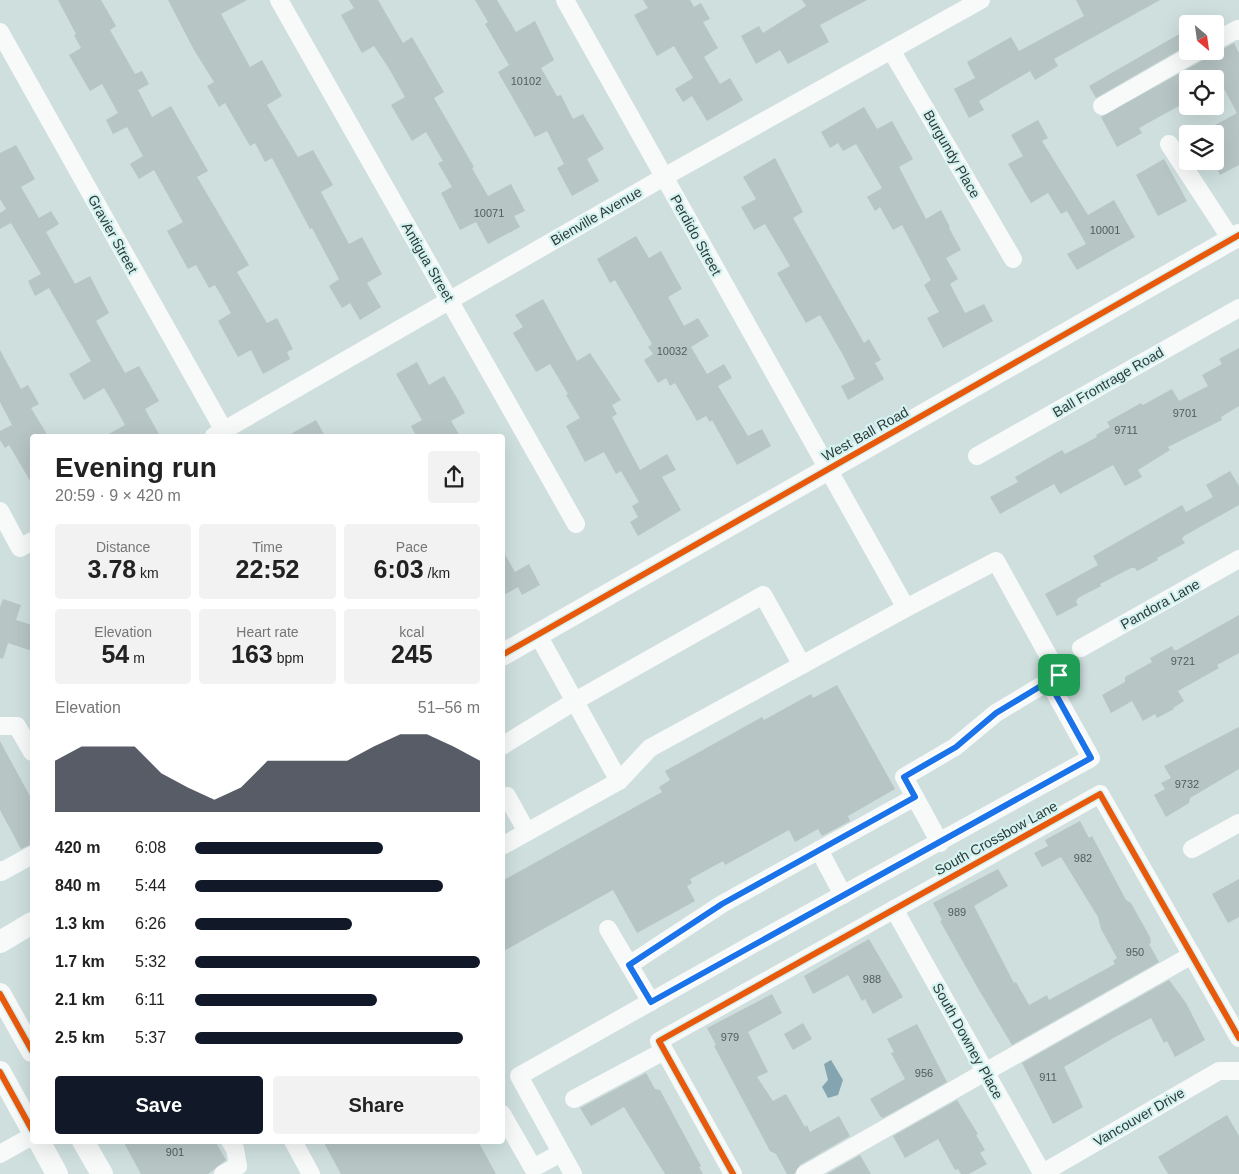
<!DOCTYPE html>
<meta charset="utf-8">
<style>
body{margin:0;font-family:Arial,sans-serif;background:#f2f2f2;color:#222;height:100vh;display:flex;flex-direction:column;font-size:19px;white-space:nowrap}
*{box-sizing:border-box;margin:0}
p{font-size:16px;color:#767676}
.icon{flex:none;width:28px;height:28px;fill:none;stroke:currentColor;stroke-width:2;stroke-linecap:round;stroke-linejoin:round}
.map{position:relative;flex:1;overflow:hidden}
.sheet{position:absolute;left:30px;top:434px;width:475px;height:710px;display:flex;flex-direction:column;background:#fff;border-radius:5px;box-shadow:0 5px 20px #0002}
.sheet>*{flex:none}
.needle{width:32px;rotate:151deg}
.buttons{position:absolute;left:1179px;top:15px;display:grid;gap:10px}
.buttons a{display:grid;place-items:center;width:45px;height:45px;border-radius:5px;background:#fff;box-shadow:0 5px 20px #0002;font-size:25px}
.pin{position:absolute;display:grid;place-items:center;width:42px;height:42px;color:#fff;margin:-21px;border-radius:10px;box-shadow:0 2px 8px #0006}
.round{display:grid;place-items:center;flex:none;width:52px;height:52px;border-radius:5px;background:#f2f2f2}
.summary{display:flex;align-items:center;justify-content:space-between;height:85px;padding:0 25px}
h1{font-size:28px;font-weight:700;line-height:38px}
.figures{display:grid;grid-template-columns:repeat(3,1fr);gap:8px;height:85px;padding:5px 25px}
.figures div{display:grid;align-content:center;border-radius:5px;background:#f2f2f2;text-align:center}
.figures b{font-size:25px;font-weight:700}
.figures small{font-size:14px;font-weight:400}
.figures p{font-size:14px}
.chart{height:140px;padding:10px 25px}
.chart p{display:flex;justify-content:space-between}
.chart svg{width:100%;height:90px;margin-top:5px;fill:#111827;opacity:.7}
.action{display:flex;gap:10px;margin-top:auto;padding:10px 25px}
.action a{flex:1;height:58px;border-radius:5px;background:#111827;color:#fff;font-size:20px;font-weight:700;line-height:58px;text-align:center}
.action a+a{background:#f2f2f2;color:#222}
ul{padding:0 25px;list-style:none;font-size:16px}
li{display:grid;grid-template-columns:80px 60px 1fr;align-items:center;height:38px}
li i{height:12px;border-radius:6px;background:#111827}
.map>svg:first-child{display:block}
</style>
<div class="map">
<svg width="1239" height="1174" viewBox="0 0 1239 1174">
<rect width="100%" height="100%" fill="#cedfdd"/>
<polygon fill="#84a4b0" points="831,1060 843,1080 838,1095 828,1098 822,1087 828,1080 824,1064"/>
<g fill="#b7c5c5">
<polygon points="58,0 101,0 116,26 110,30 135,74 142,71 149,84 138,90 152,117 171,106 208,171 197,177 249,265 237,272 267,323 277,318 293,349 287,352 290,359 263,374 251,350 238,357 218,321 231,313 215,285 209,288 196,265 188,269 167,231 183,222 154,170 139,179 130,164 143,156 127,127 113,134 106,120 118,113 102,84 90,91 69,55 81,48 74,35 76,34"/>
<polygon points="168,0 247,0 221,14 250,67 262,60 282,96 267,105 298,157 313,150 333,185 321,192 349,244 362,237 382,274 367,283 381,307 360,320 350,303 342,308 329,286 339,279 312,228 310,229 272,158 265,162 255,143 250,146 225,103 219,107 207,86 214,82 194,50"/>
<polygon points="349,0 378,0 403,43 412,37 444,92 434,98 474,167 472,168 488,196 511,184 525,211 514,216 520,227 488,244 476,222 460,230 441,193 452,187 438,163 443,161 426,132 412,141 391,105 405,97 388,67 374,46 362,53 341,15 354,8"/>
<polygon points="475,0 497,0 516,32 535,21 554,60 541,68 557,96 561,95 573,119 583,114 604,149 587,159 599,181 572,196 557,168 564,164 547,131 535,137 498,72 509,65 485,24 488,22"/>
<polygon points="643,0 690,0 694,7 701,3 710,19 703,22 718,48 704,57 720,84 730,78 743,100 707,121 692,96 683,102 675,89 693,78 674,46 657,56 634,15 648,8"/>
<polygon points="802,0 867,0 820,25 829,42 788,64 780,50 756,64 741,36 759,26 763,33 806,6"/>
<polygon points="1076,0 1160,0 1054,59 1058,66 1035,80 1030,71 979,101 984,110 969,118 954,89 975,78 967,62 1011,37 1019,51 1084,16"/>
<polygon points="1188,29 1188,45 1096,98 1089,86"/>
<polygon points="1234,43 1239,53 1239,165 1220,175 1213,161 1215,161 1215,134 1199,134 1237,113 1221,83 1215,86 1215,79 1188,79 1188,101 1139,128 1142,133 1117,147 1101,117"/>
<polygon points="864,107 877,129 892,121 913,159 899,167 926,219 941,210 950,227 949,228 961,250 946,258 958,279 950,284 965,313 984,304 993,321 943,348 927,318 939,312 924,285 931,280 902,225 893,230 880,207 875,211 867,197 882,188 856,144 843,151 838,143 830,148 821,132"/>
<polygon points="1038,120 1048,138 1042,141 1088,215 1114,200 1135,237 1077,270 1067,254 1086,244 1067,211 1061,214 1048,193 1031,203 1008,164 1023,156 1011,135"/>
<polygon points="16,145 35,179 21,187 39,218 51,211 59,224 46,232 75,284 90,276 109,313 96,321 108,343 125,373 139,366 159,401 145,409 160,436 105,436 125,425 111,400 104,388 84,400 69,374 91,361 49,288 35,296 28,281 41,274 11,223 0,229 0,213 6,209 0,199 0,153"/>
<polygon points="775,158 803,212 793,218 864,343 869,339 881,360 875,363 884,379 848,400 841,386 855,379 843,355 820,315 806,323 777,273 790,266 765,224 754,230 741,207 756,199 743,177"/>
<polygon points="1164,159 1187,201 1158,216 1136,175"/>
<polygon points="636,236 649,258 661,251 682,289 668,297 684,326 698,318 709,336 691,347 707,374 724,364 732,378 718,386 748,436 762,429 771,446 737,465 712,420 710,422 706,416 697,421 675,383 670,386 666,378 658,383 644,360 653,354 648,347 652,344 615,280 610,283 597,259"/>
<polygon points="543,299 577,361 590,353 621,400 612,405 617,414 612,417 640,470 667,454 676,470 662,477 681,510 638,536 630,522 638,517 632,506 639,502 621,471 616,474 604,452 585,462 566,426 580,418 566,395 568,394 550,364 536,372 513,333 523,327 515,315"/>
<polygon points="1239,348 1239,406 1221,417 1222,420 1168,447 1170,450 1138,470 1142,477 1125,486 1113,465 1060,494 1054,484 1000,514 990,497 1018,482 1015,477 1062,450 1065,454 1097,437 1096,435 1110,427 1107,422 1141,403 1143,405 1172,389 1179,401 1208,386 1202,375 1222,364 1219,359"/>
<polygon points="0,350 21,389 28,385 39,404 31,408 48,436 32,436 32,484 9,445 5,448 0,440 0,431 12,425 0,402"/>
<polygon points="417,362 429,385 444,376 458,400 465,413 451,421 460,436 416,436 411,426 422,420 396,374"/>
<polygon points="316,420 325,436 287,436"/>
<polygon points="1230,471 1239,486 1239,505 1184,536 1182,539 1185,543 1157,558 1158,560 1137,571 1135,568 1131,568 1100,584 1101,586 1078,598 1076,602 1078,605 1057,616 1045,594 1098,565 1093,556 1182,505 1186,512 1213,497 1206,485"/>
<polygon points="502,549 515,572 529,564 540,585 522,595 518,587 502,596"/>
<polygon points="3,599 21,605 16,620 32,625 32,651 8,643 3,659 0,658 0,607"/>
<polygon points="1239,615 1239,653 1217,665 1219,668 1178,691 1184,701 1173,708 1174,709 1157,718 1155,714 1143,721 1132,701 1111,713 1102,695 1125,682 1125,677 1152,662 1150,658 1172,646 1174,650 1177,650"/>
<polygon points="837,685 895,789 848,816 850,821 822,836 818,829 795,842 789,830 725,865 723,861 690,879 692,883 687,886 695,901 637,933 613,890 502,952 502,881 662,792 659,787 670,780 665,771 762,717 764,720 811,694 813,698"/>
<polygon points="1239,727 1239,769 1190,798 1189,803 1166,817 1154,795 1165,789 1161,783 1171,778 1164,766"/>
<polygon points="0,741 32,800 32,844 21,849 0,810"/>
<polygon points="1080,821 1089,838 1092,836 1126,900 1131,903 1150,937 1151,943 1149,944 1159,962 1012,1045 976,985 940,921 942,920 933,903 998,869 1008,886 974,906 1014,983 1016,982 1029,1005 1047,995 1049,1000 1115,964 1113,961 1117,958 1101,929 1098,917 1061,857 1042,867 1034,853 1048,846 1045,840"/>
<polygon points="1239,879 1239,917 1228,923 1212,894"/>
<polygon points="869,939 903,997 873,1014 865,999 862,1001 848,975 813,994 804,976"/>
<polygon points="1169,980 1186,1003 1205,1040 1175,1057 1167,1041 1164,1043 1151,1018 1115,1037 1064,1067 1083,1107 1053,1124 1022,1063"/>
<polygon points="772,994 782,1013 748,1032 768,1072 757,1077 773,1101 786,1094 805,1127 807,1125 810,1132 839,1116 850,1136 800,1165 794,1174 787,1174 776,1154 770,1151 714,1046 716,1045 707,1028"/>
<polygon points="803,1023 812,1039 793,1050 784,1034"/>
<polygon points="917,1024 947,1082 883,1118 880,1116 870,1099 905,1079 891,1053 894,1052 887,1039"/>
<polygon points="646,1073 655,1089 660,1090 701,1166 699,1167 703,1174 665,1174 624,1107 591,1126 580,1108"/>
<polygon points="957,1100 978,1134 976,1135 985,1150 980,1153 987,1164 969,1174 961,1174 958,1169 955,1170 938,1139 905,1158 893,1136"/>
<polygon points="1227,1115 1239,1136 1239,1174 1168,1174 1158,1157"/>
<polygon points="123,1141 215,1141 226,1160 208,1174 141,1174"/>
<polygon points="323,1141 478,1141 496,1174 341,1174"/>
<polygon points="860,1155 871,1174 827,1174"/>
</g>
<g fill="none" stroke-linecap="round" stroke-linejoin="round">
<g stroke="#f8fafa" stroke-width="18">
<polyline points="279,0 576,524"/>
<polyline points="565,0 906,608 996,561 1059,675 1055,693 1091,758 762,939 519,1076 573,1174"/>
<polyline points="0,32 227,436"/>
<polyline points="1215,41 1238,29 1239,31"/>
<polyline points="891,50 1013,259"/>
<polyline points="1102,106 1198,51"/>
<polyline points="1169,144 1231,239"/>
<polyline points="214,436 664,177 981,0"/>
<polyline points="977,456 1239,308"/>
<polyline points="0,511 20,548 32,541"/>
<polyline points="1081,648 1239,559"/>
<polyline points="0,726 17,726 32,752"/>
<polyline points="502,746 575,701 763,595 802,665"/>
<polyline points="619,781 650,748 906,608"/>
<polyline points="507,796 527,832"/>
<polyline points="940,843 904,777 955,747 996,713 1059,675"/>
<polyline points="502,846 619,781 538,635"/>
<polyline points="1192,849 1239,823"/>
<polyline points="819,850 843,895"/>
<polyline points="0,870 1,872 32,855"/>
<polyline points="894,909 1042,1173"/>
<polyline points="608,929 651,1002"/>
<polyline points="629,965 722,904 915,797"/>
<polyline points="574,1099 664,1051"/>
<polyline points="502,1114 533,1168 561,1153"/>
<polyline points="293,1141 311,1174"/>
<polyline points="0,1154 32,1136"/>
<polyline points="223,1174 238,1166 235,1149 230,1141"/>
<polyline points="733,1174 659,1041 1100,794 1239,1038"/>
<polyline points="805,1174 1192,955"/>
<polyline points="1041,1174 1219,1071 1239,1071"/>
</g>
<g stroke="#f8fafa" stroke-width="22">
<polyline points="502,655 1239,235"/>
<polyline points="0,942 32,923"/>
<polyline points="0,994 32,1051"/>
<polyline points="0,1072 32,1130"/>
<polyline points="39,1141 57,1174"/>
<polyline points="83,1141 102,1174"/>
</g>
<g stroke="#d4f3f0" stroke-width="9">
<g id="cycleway">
<polyline points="502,655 1239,235"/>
<polyline points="0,994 32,1051"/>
<polyline points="0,1072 32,1130"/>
<polyline points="733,1174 659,1041 1100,794 1239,1038"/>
</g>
</g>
<use href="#cycleway" stroke="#e8590c" stroke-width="6"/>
</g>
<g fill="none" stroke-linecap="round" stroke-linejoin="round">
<g stroke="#fff" stroke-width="10">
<polygon id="route" points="1059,675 1055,693 1091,758 651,1002 629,965 722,904 915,797 904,777 956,747 996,713"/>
</g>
<use href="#route" stroke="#1a73e8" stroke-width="6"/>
</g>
<g text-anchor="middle" stroke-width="4.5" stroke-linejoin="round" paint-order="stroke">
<g font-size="11" fill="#505d5c">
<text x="526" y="85">10102</text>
<text x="489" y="217">10071</text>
<text x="1105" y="234">10001</text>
<text x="672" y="355">10032</text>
<text x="1185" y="417">9701</text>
<text x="1126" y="434">9711</text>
<text x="1183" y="665">9721</text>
<text x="1187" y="788">9732</text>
<text x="1083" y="862">982</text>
<text x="957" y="916">989</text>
<text x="1135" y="956">950</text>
<text x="872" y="983">988</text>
<text x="730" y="1041">979</text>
<text x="924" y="1077">956</text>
<text x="1048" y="1081">911</text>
<text x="175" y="1156">901</text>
</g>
<g font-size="14" fill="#2e3a39" stroke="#d4f3f0">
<text transform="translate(952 154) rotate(60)" y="5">Burgundy Place</text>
<text transform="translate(596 216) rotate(-30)" y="5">Bienville Avenue</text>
<text transform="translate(113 234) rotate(61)" y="5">Gravier Street</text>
<text transform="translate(696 235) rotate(61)" y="5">Perdido Street</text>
<text transform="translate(428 262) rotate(60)" y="5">Antigua Street</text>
<text transform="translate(1108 382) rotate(-30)" y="5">Ball Frontrage Road</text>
<text transform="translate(865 434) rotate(-29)" y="5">West Ball Road</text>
<text transform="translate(1160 604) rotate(-29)" y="5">Pandora Lane</text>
<text transform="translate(996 838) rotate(-29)" y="5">South Crossbow Lane</text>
<text transform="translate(968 1041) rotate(61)" y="5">South Downey Place</text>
<text transform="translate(1139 1117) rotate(-30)" y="5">Vancouver Drive</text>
</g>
</g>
</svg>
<div class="buttons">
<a><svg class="needle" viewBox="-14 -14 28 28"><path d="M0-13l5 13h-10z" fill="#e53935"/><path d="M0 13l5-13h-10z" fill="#767676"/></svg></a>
<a><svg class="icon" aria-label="locate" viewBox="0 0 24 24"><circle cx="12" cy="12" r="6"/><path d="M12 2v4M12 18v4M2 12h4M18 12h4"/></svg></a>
<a><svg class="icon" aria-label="layers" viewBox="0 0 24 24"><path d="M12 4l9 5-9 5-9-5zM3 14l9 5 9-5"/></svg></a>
</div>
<div class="pin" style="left:1059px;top:675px;background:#1e9e55"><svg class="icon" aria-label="arrive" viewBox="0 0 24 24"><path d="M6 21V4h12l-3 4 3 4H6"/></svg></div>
<section class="sheet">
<div class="summary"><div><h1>Evening run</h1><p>20:59 · 9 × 420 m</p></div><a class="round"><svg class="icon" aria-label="share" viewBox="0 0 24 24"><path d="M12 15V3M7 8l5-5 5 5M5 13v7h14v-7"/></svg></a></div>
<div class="figures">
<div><p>Distance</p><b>3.78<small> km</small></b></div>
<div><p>Time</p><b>22:52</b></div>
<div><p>Pace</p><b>6:03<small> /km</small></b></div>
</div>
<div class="figures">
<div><p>Elevation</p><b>54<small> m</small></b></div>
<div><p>Heart rate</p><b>163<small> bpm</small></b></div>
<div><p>kcal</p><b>245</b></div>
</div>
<div class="chart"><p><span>Elevation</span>51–56 m</p>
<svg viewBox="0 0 160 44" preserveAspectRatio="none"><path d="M0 44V19L10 12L20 12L30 12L40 25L50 32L60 38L70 32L80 19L90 19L100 19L110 19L120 12L130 6L140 6L150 12L160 19V44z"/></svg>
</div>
<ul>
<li><b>420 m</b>6:08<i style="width:66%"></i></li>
<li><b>840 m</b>5:44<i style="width:87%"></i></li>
<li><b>1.3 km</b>6:26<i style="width:55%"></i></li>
<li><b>1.7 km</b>5:32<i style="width:100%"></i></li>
<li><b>2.1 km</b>6:11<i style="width:64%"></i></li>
<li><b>2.5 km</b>5:37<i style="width:94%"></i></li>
</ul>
<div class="action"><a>Save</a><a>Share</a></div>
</section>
</div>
